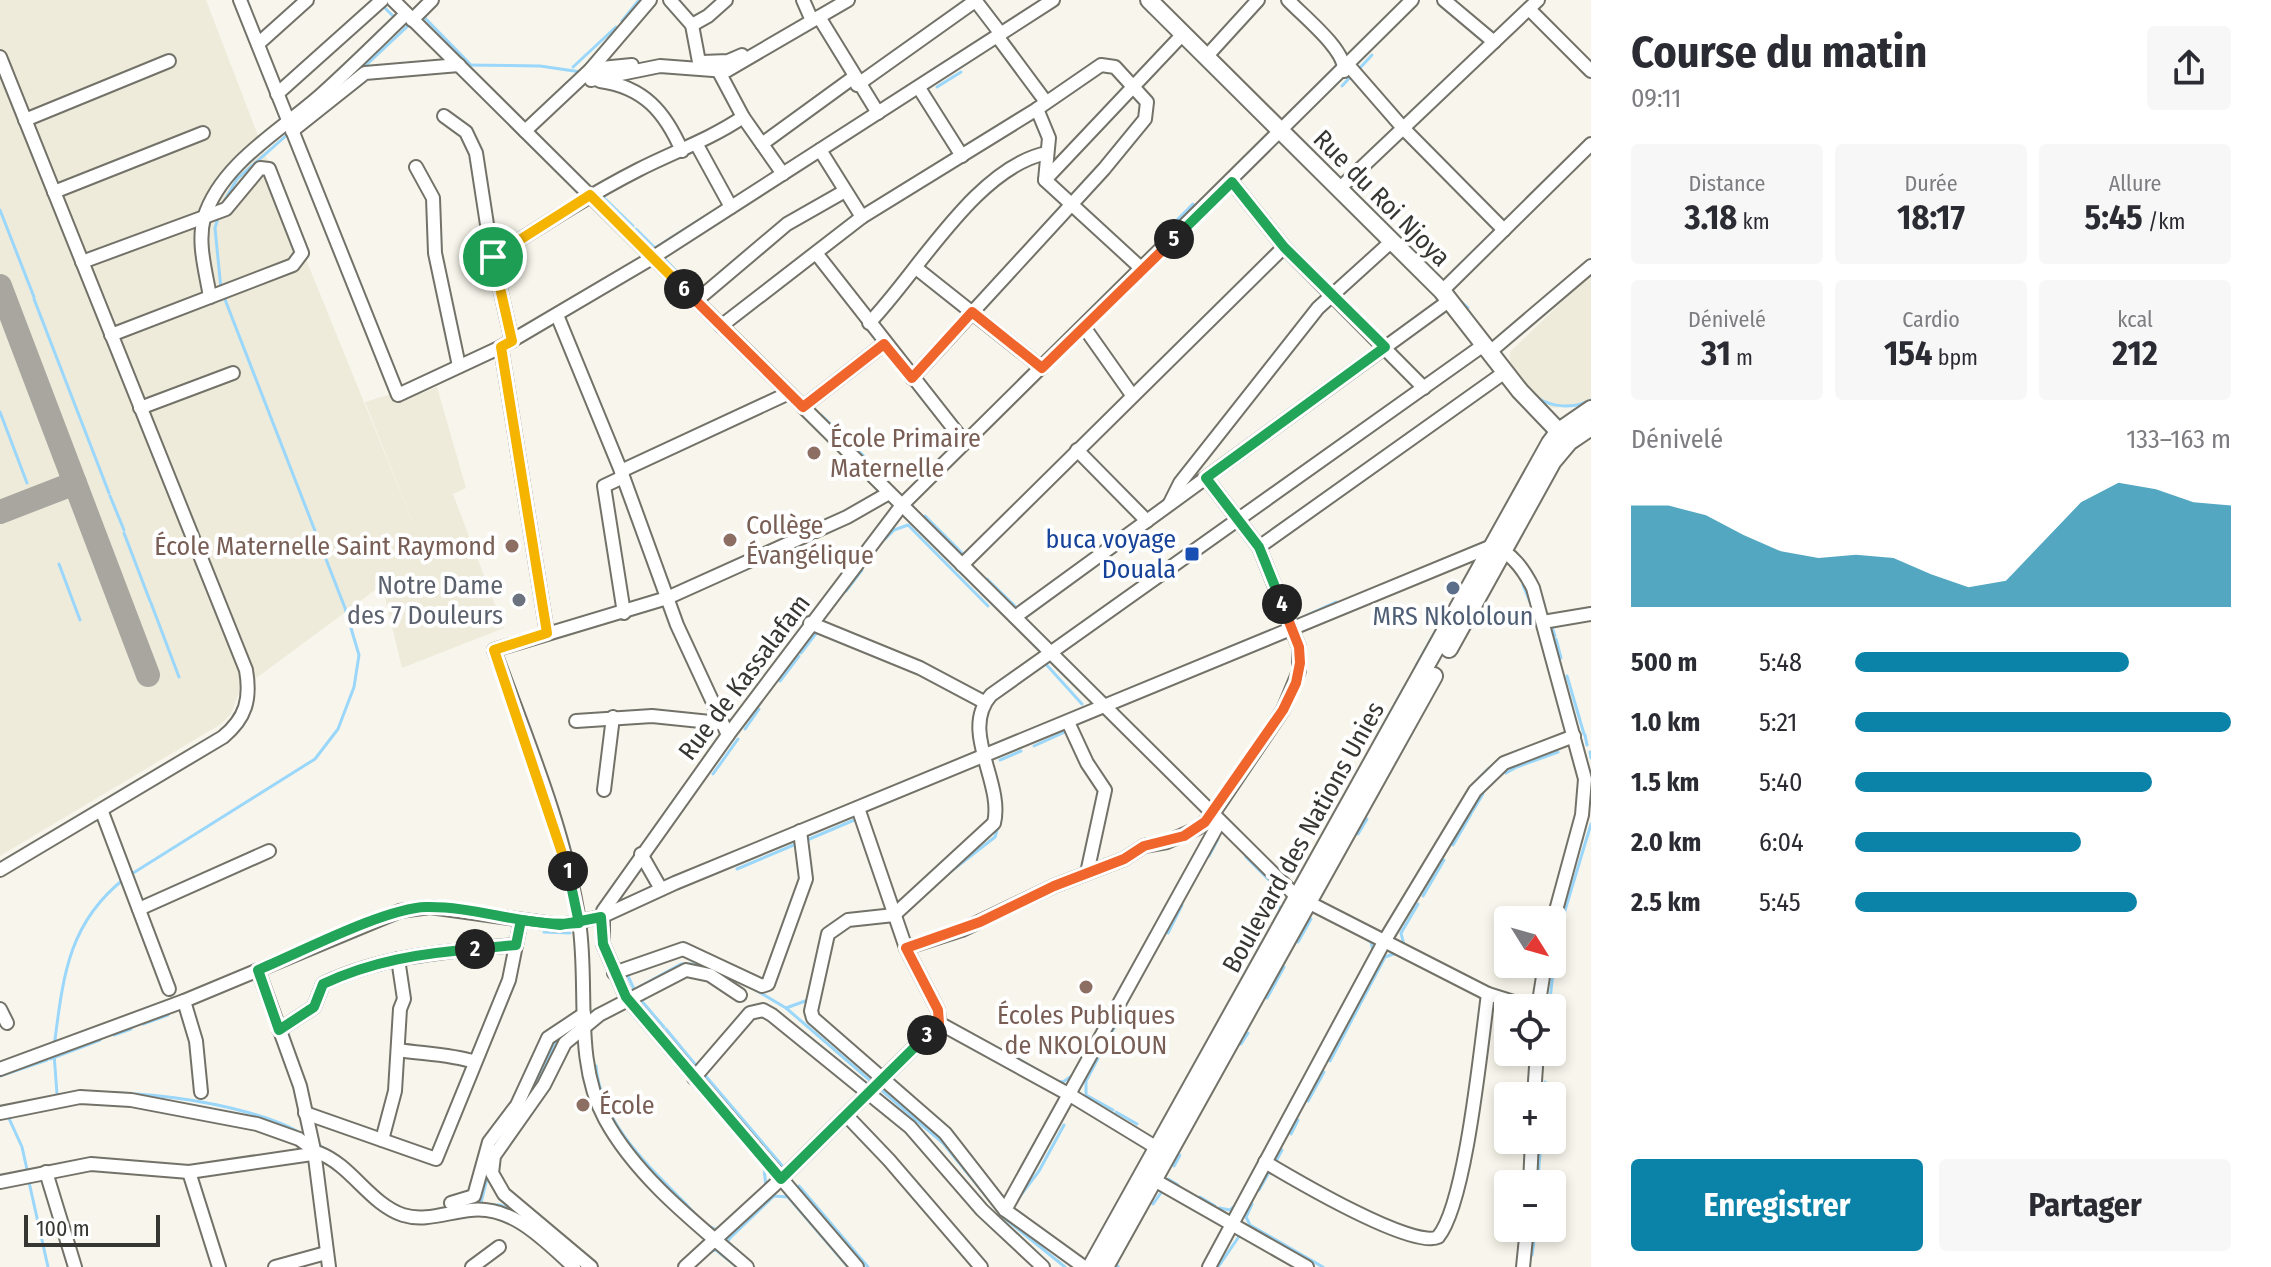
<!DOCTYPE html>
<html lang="fr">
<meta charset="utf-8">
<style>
body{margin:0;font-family:"Fira Sans Condensed",sans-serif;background:#f7f7f7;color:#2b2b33;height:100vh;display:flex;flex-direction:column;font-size:30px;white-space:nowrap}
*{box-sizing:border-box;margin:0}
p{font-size:26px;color:#7c7c81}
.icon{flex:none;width:44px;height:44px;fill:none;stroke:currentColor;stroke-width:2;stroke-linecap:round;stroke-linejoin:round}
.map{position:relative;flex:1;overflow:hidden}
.drawer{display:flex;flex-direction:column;background:#fff;width:680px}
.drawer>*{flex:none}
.needle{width:52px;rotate:127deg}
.fabs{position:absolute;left:1494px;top:906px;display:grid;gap:16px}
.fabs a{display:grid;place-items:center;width:72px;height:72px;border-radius:8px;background:#fff;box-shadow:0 4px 12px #0003;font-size:40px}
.scale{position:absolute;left:24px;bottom:20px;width:136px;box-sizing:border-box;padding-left:8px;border:4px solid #363632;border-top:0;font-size:22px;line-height:28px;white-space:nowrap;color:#363632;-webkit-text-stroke:6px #fff;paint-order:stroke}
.pin{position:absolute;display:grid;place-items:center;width:68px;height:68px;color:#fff;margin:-34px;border:4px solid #fff;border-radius:50%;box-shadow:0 2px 8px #0007}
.km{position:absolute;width:40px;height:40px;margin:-20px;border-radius:50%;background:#222;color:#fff;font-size:22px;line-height:40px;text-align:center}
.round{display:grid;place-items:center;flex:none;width:84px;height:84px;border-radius:8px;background:#f7f7f7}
.summary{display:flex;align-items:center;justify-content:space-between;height:136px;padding:0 40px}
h1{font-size:44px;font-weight:700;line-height:60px}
.figures{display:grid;grid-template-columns:repeat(3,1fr);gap:12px;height:136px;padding:8px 40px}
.figures div{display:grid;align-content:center;border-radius:8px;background:#f7f7f7;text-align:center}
.figures b{font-size:34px;font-weight:700}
.figures small{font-size:22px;font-weight:400}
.figures p{font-size:22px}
.chart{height:224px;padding:16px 40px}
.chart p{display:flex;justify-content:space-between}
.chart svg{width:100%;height:144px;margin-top:8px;fill:#0b82a8;opacity:.7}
.primary-button{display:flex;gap:16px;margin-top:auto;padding:16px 40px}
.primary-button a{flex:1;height:92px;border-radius:8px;background:#0b82a8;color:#fff;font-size:32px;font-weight:700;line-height:92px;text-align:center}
.primary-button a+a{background:#f7f7f7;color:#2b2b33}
ul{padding:0 40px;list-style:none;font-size:26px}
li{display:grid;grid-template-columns:128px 96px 1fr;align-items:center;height:60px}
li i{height:20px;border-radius:10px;background:#0b82a8}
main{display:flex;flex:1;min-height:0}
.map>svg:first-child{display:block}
</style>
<main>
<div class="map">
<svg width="1591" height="1267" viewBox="0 0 1591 1267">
<rect width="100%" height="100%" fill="#f8f6ec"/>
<g fill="#eeebdb">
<polygon points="0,0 206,0 297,237 426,555 365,402 394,393 422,393 437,387 466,488 453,494 504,628 402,668 382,585 240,690 231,714 221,724 0,856"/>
<polygon points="1591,274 1591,404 1553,408 1543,405 1510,370 1510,352"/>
</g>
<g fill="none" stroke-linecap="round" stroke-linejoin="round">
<g stroke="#9ad7fa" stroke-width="3">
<polyline points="383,6 397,20"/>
<polyline points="422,15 470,64"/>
<polyline points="622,21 639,0"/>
<polyline points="465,65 540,66 581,72"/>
<polyline points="573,67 616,27"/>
<polyline points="363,68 410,24"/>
<polyline points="1359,69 1372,55"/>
<polyline points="931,71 965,50"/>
<polyline points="1342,86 1353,74"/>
<polyline points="937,87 961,72"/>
<polyline points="601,195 633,226"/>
<polyline points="221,207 237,179 288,134"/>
<polyline points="0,210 34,297"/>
<polyline points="218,218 215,228 221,289"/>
<polyline points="1171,226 1193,204"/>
<polyline points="636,229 655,248 704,217"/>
<polyline points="664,258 677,272"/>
<polyline points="689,283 699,294"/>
<polyline points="1456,297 1468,308"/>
<polyline points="34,299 109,493"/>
<path d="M1535 396C1551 408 1572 409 1591 400"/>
<polyline points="0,412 27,483"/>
<polyline points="821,415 873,465"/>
<polyline points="110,496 124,530"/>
<polyline points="925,516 965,556"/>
<polyline points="124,533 150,601"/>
<polyline points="885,539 894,530 908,525 988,606"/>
<polyline points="59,564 80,620"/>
<polyline points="987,579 1019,610"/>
<polyline points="1523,585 1532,607"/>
<polyline points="846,591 862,570"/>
<polyline points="1540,593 1544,604"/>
<polyline points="151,603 179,677"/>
<polyline points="1292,622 1336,602"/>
<polyline points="1551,624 1555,636"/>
<polyline points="1556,639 1561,658"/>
<polyline points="1226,649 1285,625"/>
<polyline points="801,653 817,632"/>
<polyline points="1044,662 1082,704"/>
<polyline points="1416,666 1446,612"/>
<polyline points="1164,676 1219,652"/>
<polyline points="1567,676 1584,734"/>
<polyline points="780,681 799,656"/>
<polyline points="745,729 759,709"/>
<polyline points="1585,735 1587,745"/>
<polyline points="1374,742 1405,686"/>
<polyline points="1034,746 1067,731"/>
<polyline points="1590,752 1591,758"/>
<polyline points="1000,760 1021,751"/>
<polyline points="1517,767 1558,752"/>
<polyline points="1506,773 1515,768"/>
<polyline points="713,774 738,739"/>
<polyline points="1478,779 1489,768"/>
<polyline points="1472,812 1483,794"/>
<polyline points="1333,816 1350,786"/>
<polyline points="1358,834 1367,819"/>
<polyline points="807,840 859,818"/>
<polyline points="1453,845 1471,814"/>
<polyline points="1209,856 1218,839"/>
<polyline points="1246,857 1275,886 1280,911"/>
<polyline points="737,869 796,844"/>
<polyline points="130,875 315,759 338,729 354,687 359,655 345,608 224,297"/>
<polyline points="945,876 995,837 1000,820"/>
<polyline points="1423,896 1444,860"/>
<polyline points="434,901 455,904"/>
<polyline points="401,906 429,901"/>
<polyline points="1318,914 1331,921"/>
<polyline points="544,932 570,933"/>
<polyline points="1168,933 1182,905"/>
<polyline points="1362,936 1371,942 1373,951"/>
<polyline points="1298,942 1311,919"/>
<polyline points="1404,945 1401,933 1418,904"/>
<polyline points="1256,954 1261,944"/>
<polyline points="627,974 634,989"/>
<polyline points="1243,977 1255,956"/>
<polyline points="754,989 786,1008 873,1083"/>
<polyline points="628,993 681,964 701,964"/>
<polyline points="1527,997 1535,995"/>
<polyline points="1267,998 1284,967"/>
<polyline points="640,999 664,1027"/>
<polyline points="1503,1006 1513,1008"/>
<polyline points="786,1008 808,1000"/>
<polyline points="1549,1008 1557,937 1591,824"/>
<polyline points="143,1024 168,1015"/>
<polyline points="666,1029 699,1069"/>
<polyline points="114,1035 131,1029"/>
<polyline points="1106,1042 1125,1009"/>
<polyline points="1241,1044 1248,1033"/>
<polyline points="659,1045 761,1165"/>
<polyline points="1105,1045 1086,1081 1086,1095 1113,1110"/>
<path d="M54 1047C63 979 67 924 124 879"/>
<polyline points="54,1054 57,1094"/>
<polyline points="1017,1058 1042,1073"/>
<polyline points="50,1059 100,1040"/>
<polyline points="1330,1061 1385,957 1396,953"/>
<path d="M596 1066C601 1123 647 1165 686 1204 695 1214 706 1229 720 1230"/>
<polyline points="704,1074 785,1169"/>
<polyline points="0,1076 47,1060"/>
<polyline points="1055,1081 1063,1082 1073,1075"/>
<polyline points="879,1088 943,1143 1003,1217 1065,1267"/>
<polyline points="534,1089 558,1038"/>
<polyline points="1544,1096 1545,1082"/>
<path d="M42 1099C101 1082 249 1101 302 1134"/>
<polyline points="1308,1101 1324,1072"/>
<polyline points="1116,1112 1137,1124"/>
<polyline points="7,1114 22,1147 28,1174"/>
<polyline points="1291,1134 1298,1120"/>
<polyline points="315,1142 329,1152"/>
<polyline points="1540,1149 1541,1140"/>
<polyline points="1275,1163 1282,1150"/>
<polyline points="1539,1165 1540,1155"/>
<polyline points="1174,1166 1180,1155"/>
<polyline points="764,1168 766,1187"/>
<polyline points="357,1173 378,1193"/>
<polyline points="1538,1176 1539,1167"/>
<polyline points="1168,1179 1178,1185"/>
<polyline points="29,1182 48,1267"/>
<polyline points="1538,1184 1538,1178"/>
<polyline points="799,1186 868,1267"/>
<polyline points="1259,1190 1271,1169"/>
<polyline points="1200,1197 1215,1206"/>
<polyline points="1017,1200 1039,1171 1064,1125"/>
<polyline points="481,1203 488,1175"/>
<polyline points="469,1204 500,1205 516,1211"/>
<polyline points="1153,1204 1163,1190"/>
<polyline points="1252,1204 1246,1217 1250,1225 1323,1267"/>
<polyline points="1219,1208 1230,1210 1236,1205"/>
<polyline points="737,1250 727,1242 730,1238 774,1196 788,1197 848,1267"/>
<polyline points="712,1251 716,1250 737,1267"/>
<polyline points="1532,1255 1534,1241"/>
<polyline points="1118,1267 1118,1266"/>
<polyline points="1218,1267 1240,1235"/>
</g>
<g stroke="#a8a69f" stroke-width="24">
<polyline points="0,286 148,675"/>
<polyline points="0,512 75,483"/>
</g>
<g stroke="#737269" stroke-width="16">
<g id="minor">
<polyline points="240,0 398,395 501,347 652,258 1053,0"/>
<polyline points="393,0 1296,896 1488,994 1533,1008"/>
<polyline points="670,0 692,25 699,62"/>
<polyline points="803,0 810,16"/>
<polyline points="975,0 1001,34"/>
<path d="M1288 0C1303 16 1346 50 1344 71"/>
<polyline points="1444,0 1494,42"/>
<polyline points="1529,9 1591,71"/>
<polyline points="819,17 878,113"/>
<polyline points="412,20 432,0"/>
<polyline points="692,25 708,16 726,0"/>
<polyline points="997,36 1046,102"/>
<polyline points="258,44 307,0"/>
<path d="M0 57 246 670C251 699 246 718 223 737L0 870"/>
<polyline points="1206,57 1258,0"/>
<polyline points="702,62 728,61 742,55"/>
<polyline points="1349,66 1403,128 1504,230"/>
<polyline points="591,69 632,65"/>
<polyline points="718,70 743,117 783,174"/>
<polyline points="591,80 660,66 726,71 848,0"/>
<path d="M600 81C644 87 665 112 682 151"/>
<polyline points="857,85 975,1"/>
<polyline points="919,88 962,156"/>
<polyline points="277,94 382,0"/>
<polyline points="1037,109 1049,138 1045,180 1142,269"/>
<polyline points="444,116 466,132 476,153 490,244 512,341"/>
<polyline points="25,120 169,61"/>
<polyline points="292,131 365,73 459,65"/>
<polyline points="525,131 591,69 650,0"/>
<polyline points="762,144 854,77"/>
<polyline points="697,145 731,207"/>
<polyline points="820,150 862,217"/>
<polyline points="416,167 433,198 435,253 459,366"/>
<polyline points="1045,180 1183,34"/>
<polyline points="1232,182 1284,247 1424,388"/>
<polyline points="1339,189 1538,0"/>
<polyline points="54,192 203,133"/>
<polyline points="816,253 965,443"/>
<path d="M493 257C540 227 587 196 638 170 673 152 709 140 743 117"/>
<polyline points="82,262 226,209 260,168 269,169 302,253 293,265 111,335"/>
<polyline points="916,268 1042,368"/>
<polyline points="1442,291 1591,144"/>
<path d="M210 297C206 272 197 243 204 218 221 163 282 130 322 94 351 68 378 41 406 14"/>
<polyline points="696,301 787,224 845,191"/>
<polyline points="557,315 621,471 677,625 728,735"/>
<path d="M869 323C917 274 976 167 1047 153"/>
<polyline points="721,326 862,217 1037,109 1101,65 1115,67 1147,102 1145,119 1104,169 912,378"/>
<polyline points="1084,327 1132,395"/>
<polyline points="501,347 547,633"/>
<polyline points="1491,351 1591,266"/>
<polyline points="803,407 884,344"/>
<polyline points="140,408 233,373"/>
<polyline points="1077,450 1147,521"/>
<polyline points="621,471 789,393"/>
<polyline points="623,477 604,486 624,613"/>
<polyline points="1170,503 1180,483 1318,308 1392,241"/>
<polyline points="1259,547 1505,372"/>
<polyline points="962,565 1284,247"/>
<polyline points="1015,617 1450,300"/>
<polyline points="1543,622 1591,614"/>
<polyline points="810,623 920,668 984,702"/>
<polyline points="576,721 652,716 720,723"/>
<polyline points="1068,722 1087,763 1105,790 1087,873"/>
<polyline points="604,790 613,717"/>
<polyline points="858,808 906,948 938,1010 939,1023 1070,1095 1162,1151"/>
<polyline points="102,812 169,989"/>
<polyline points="641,854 661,889"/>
<polyline points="139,909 269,851"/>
<polyline points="906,948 962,930 1054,886 1124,859 1144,846 1167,842 1198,828 1213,814 1283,710 1299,671 1299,647 1259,547 1206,478"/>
<polyline points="258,970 300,1086 314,1150 329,1267"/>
<polyline points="614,973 683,949 762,986 768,984 806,879 800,831"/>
<polyline points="184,1001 196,1041 201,1092"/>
<polyline points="1538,1008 1545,964"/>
<polyline points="0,1009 7,1023"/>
<path d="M279 1030 314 1007 323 984C384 955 449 951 516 945"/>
<path d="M398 1050C425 1054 450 1054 475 1062"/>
<path d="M0 1069 184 1001 400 911 430 907 560 925 601 917 675 883 1492 546C1512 552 1524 570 1533 588L1585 779 1582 815 1552 925"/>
<polyline points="694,1078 750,1013 763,1010 772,1015 910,1127 982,1210 1043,1267"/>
<polyline points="1534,1096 1537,1052"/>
<polyline points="0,1113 80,1097 131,1100 257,1124 299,1139 314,1150"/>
<polyline points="305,1113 436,1159 509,980 521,920"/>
<polyline points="846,1115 889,1160 981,1267"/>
<polyline points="382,1140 395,1091 400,1009 404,999 398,959"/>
<path d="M1265 1162C1292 1178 1413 1250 1438 1237 1466 1204 1481 1045 1488 994"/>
<polyline points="46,1172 75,1267"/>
<polyline points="189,1172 219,1267"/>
<polyline points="1149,1177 1307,1267"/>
<path d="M0 1182 91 1164 189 1172 319 1153C351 1165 370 1204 403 1215 425 1222 448 1212 470 1210 513 1205 545 1241 574 1267"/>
<polyline points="1530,1184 1532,1140"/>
<polyline points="451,1203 474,1196 489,1142 517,1105 548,1038 584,1014"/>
<polyline points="1005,1210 1220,821"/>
<polyline points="275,1267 326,1253"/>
<polyline points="472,1267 499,1247"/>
<polyline points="591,1267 504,1194 492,1173 494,1156 544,1085 565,1043 599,1015 686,970 710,975 740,995"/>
<polyline points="685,1267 781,1179 939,1023"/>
<path d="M747 1267C697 1224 637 1178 605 1119 573 1060 589 985 579 922 565 829 526 738 494 650L667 598 847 517 889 493"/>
<polyline points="857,1267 626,997 603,944 603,911 728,735 902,505 1412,0"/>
<path d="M1084 1267 1005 1210 945 1133 813 1018 811 1011 828 934 848 920 894 915 994 823C1004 782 959 731 991 695L1485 344"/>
<polyline points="1209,1267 1385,940 1475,791 1504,763 1574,736"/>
<polyline points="1523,1267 1527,1228"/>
</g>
</g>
<g stroke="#737269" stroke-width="20">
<g id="major">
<polyline points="1149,0 1442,291 1520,391 1566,439"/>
<polyline points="1449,649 1553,461 1569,442 1591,427"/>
<polyline points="1091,1267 1550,443 1559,431 1591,409"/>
<polyline points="1105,1267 1434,676"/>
</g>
</g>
<use href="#minor" stroke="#fff" stroke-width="12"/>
<use href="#major" stroke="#fff" stroke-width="16"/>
</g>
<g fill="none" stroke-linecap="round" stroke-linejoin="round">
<g stroke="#fff" stroke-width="16">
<polyline id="split-1" points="493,257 512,341 501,347 547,633 494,650 568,871"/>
</g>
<g stroke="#fff" stroke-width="16">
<path id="split-2" d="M475 949C422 953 372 961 323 984L314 1007 279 1030 258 970C299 953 385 908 426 907 478 906 527 928 579 923L568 871"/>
</g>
<g stroke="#fff" stroke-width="16">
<polyline id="split-3" points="475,949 516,945 521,920 560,925 601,917 603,944 626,997 781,1179 927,1035"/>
</g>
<g stroke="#fff" stroke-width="16">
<polyline id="split-4" points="927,1035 939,1023 938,1010 906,948 980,922 1054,886 1124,859 1144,846 1184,836 1205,822 1283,710 1296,683 1300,663 1299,647 1282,604"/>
</g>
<g stroke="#fff" stroke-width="16">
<polyline id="split-5" points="1174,239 1232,182 1284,247 1385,347 1206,478 1259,547 1282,604"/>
</g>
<g stroke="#fff" stroke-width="16">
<polyline id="split-6" points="684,289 803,407 884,344 912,378 972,312 1042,368 1174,239"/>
</g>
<g stroke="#fff" stroke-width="16">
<polyline id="split-7" points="493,257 590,195 684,289"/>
</g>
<use href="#split-1" stroke="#f5b400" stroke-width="10"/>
<use href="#split-2" stroke="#22a559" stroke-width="10"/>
<use href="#split-3" stroke="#22a559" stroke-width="10"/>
<use href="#split-4" stroke="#f0652b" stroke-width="10"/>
<use href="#split-5" stroke="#22a559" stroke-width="10"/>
<use href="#split-6" stroke="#f0652b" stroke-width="10"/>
<use href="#split-7" stroke="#f5b400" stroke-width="10"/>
</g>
<g fill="#8d6e63" stroke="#fff" stroke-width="3">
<circle cx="814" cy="453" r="8"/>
<circle cx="730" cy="540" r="8"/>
<circle cx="512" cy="546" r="8"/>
<circle cx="1086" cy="987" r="8"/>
<circle cx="583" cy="1105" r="8"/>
</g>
<rect fill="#1a4fb4" stroke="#fff" stroke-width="3" x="1184" y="546" width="16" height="16" rx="4"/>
<circle fill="#5c6f8a" stroke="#fff" stroke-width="3" cx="1453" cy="588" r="8"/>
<circle fill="#6b7280" stroke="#fff" stroke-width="3" cx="519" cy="600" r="8"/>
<g text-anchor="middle" stroke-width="8" stroke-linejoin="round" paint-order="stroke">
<g font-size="26" fill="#363632" stroke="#fff">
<text transform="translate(1382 198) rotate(45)" y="9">Rue du Roi Njoya</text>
<text transform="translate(744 677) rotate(-53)" y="9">Rue de Kassalafam</text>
<text transform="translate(1303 837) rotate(-61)" y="9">Boulevard des Nations Unies</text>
</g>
<g font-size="26" fill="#785e54" stroke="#fff" text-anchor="start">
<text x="830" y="447">École Primaire<tspan x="830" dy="30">Maternelle</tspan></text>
<text x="746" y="534">Collège<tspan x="746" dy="30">Évangélique</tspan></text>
<text x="496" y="555" text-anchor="end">École Maternelle Saint Raymond</text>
<text x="1086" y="1024" text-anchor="middle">Écoles Publiques<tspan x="1086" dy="30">de NKOLOLOUN</tspan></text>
<text x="599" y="1114">École</text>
</g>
<g font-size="26" fill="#164399" stroke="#fff" text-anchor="end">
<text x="1176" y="548">buca voyage<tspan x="1176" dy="30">Douala</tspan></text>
</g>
<g font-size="26" fill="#5b616d" stroke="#fff" text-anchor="end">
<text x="503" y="594">Notre Dame<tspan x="503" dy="30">des 7 Douleurs</tspan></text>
</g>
<g font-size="26" fill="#4e5e75" stroke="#fff">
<text x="1453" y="625">MRS Nkololoun</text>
</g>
</g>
</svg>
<div class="fabs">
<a><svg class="needle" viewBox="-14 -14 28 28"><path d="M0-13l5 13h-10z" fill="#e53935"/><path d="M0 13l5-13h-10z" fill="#7c7c81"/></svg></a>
<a><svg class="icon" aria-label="locate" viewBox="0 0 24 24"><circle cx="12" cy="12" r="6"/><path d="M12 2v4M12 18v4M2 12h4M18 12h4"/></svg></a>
<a>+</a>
<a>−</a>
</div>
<div class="scale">100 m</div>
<div class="pin" style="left:493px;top:257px;background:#1e9e55"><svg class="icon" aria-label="arrive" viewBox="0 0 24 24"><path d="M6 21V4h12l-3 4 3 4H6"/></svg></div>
<b class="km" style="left:568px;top:871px">1</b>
<b class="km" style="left:475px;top:949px">2</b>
<b class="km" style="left:927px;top:1035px">3</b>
<b class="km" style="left:1282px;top:604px">4</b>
<b class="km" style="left:1174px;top:239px">5</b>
<b class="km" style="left:684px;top:289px">6</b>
</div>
<section class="drawer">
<div class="summary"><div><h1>Course du matin</h1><p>09:11</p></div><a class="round"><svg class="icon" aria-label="share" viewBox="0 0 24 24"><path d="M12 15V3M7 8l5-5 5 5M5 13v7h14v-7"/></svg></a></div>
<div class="figures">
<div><p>Distance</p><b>3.18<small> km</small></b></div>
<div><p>Durée</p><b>18:17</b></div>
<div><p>Allure</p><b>5:45<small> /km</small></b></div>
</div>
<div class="figures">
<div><p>Dénivelé</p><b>31<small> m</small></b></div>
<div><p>Cardio</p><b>154<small> bpm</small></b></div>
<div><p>kcal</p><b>212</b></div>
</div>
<div class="chart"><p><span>Dénivelé</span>133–163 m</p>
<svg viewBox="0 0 160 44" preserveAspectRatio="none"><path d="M0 44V13L10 13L20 16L30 22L40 27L50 29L60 28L70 29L80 34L90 38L100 36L110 24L120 12L130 6L140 8L150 12L160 13V44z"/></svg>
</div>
<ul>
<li><b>500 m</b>5:48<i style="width:73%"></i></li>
<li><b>1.0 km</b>5:21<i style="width:100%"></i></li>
<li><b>1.5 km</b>5:40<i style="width:79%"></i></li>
<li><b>2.0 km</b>6:04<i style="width:60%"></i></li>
<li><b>2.5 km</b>5:45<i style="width:75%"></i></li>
</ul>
<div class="primary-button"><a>Enregistrer</a><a>Partager</a></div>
</section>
</main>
